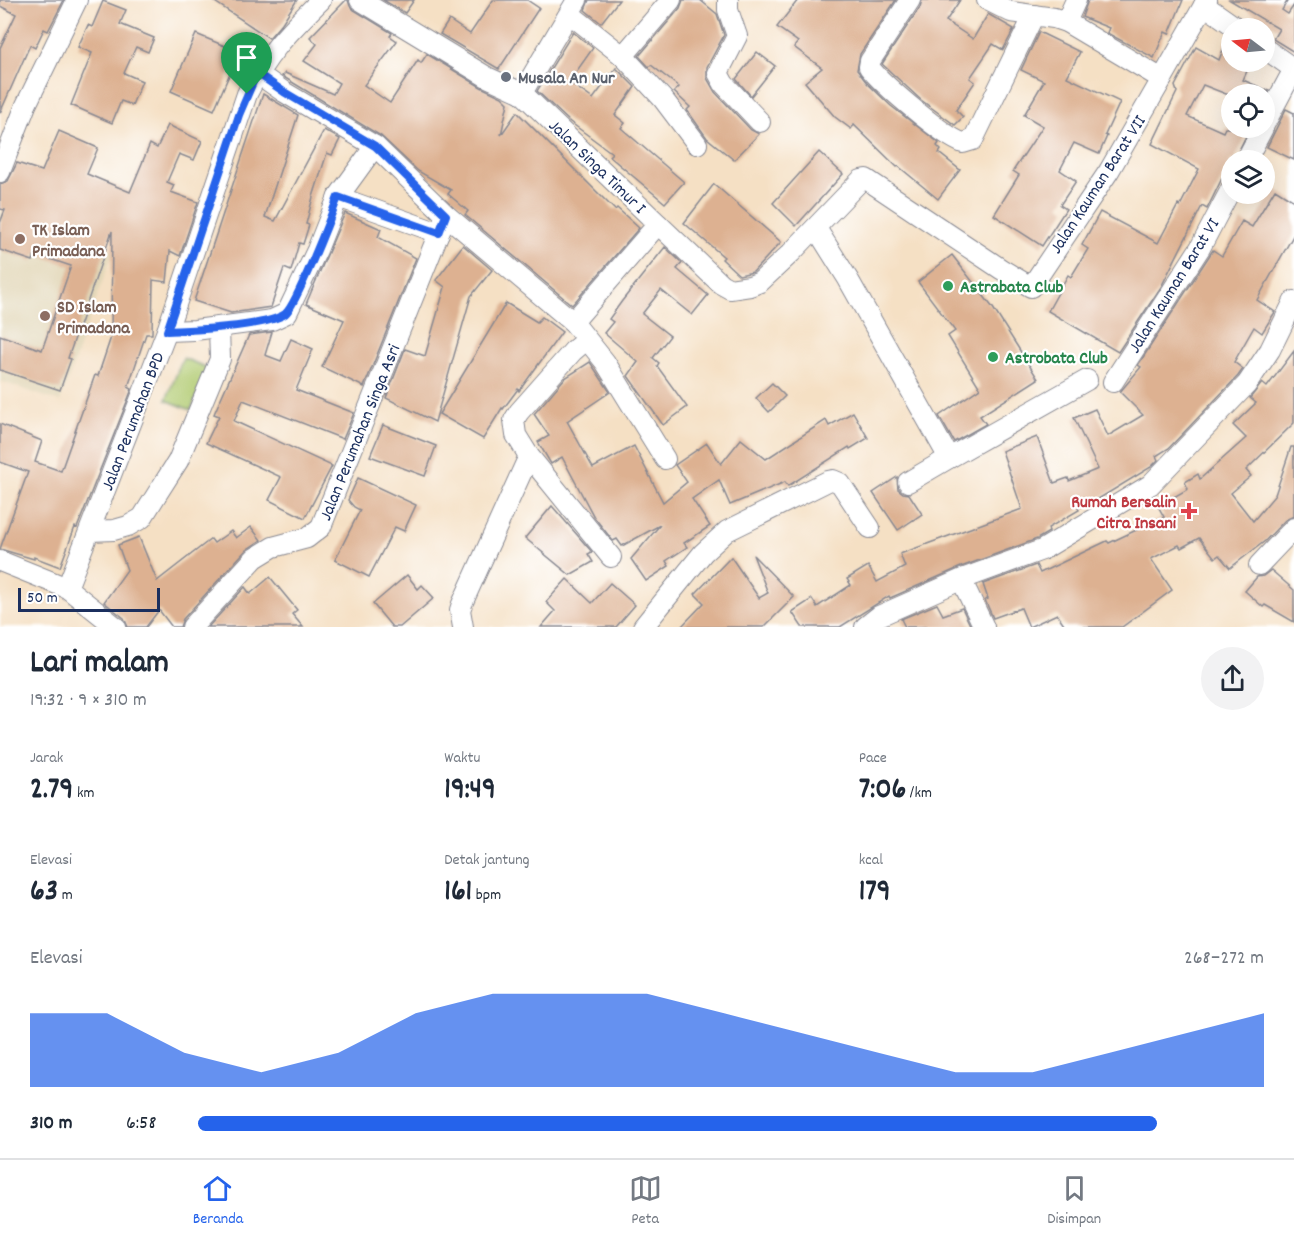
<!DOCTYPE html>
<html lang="id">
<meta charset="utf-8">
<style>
body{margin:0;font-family:Dekko,sans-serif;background:#f2f2f3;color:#1f2937;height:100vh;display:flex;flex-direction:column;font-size:22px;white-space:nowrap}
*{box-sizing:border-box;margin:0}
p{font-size:20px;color:#747a83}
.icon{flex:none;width:33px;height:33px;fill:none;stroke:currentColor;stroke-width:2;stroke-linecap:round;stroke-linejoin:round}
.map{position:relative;height:627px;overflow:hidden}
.details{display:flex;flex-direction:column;background:#fff;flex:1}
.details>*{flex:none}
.needle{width:39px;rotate:286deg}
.controls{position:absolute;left:1221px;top:18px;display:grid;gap:12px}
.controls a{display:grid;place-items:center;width:54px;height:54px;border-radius:50%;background:#fff;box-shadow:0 6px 24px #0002;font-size:30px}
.scale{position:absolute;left:18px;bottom:15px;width:142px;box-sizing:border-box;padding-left:6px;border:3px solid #1b2f5e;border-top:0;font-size:16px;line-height:21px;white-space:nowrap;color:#1b2f5e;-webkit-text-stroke:4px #fff;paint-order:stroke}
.pin{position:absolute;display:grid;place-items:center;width:51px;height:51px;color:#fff;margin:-62px -26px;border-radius:50% 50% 50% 0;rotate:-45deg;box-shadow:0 0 6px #0007}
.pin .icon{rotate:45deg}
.round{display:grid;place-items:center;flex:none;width:63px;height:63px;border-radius:32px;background:#f2f2f3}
.overview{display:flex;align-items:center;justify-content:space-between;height:102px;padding:0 30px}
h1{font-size:33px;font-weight:700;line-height:45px}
.metrics{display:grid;grid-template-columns:repeat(3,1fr);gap:9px;height:102px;padding:6px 30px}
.metrics div{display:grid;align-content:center}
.metrics b{font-size:30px;font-weight:700}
.metrics small{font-size:16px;font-weight:400}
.metrics p{font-size:16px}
.chart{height:168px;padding:12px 30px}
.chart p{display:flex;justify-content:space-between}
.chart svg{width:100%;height:108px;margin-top:6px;fill:#2563eb;opacity:.7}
ul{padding:0 30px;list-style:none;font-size:20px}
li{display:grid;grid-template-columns:96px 72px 1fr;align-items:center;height:45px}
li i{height:15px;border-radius:8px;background:#2563eb}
.tabs{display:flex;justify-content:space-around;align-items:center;height:84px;border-top:2px solid #e0e1e3;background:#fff;font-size:16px;color:#747a83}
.tabs a{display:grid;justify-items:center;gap:3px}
.tabs .on{color:#2563eb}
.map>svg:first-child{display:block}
</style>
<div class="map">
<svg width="1294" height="627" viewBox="0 0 1294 627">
<rect width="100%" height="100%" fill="#fff"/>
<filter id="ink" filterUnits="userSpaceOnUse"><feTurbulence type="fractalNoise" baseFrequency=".0167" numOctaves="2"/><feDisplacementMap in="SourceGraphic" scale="12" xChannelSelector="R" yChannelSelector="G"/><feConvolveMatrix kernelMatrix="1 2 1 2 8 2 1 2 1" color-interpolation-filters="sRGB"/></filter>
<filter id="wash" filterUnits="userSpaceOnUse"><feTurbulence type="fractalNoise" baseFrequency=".008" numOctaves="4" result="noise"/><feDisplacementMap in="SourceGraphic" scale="24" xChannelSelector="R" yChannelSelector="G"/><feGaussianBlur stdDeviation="1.35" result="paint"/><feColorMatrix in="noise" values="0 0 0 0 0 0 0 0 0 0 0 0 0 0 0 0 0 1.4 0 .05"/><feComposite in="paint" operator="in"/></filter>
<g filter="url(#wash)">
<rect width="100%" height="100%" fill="#f5e0c4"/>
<polygon fill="#e2d7b8" points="0,212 113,251 60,402 0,381"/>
<polygon fill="#b0ca70" stroke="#667c67" stroke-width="1.5" points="183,358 208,368 191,410 166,400"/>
<g id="blocks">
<g fill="#ddb191">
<polygon points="0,0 64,0 48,31 44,29 35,48 30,45 0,113 0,48 16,14 0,6"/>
<polygon points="212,0 297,0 282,23 269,38"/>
<polygon points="346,0 348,0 350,6 354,10 392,33 390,36 397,41 364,85 390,103 418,60 421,63 427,54 481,87 502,97 508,103 501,135 517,112 615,210 617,208 639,228 572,305 465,215 468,211 448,194 451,190 418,171 381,136 282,76 285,73 333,94 339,83 304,61 317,44 310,37"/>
<polygon points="383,0 414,0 405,13"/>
<polygon points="493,0 527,0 539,8 499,69 440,34 449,20 470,34"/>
<polygon points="589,0 619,0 601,23 585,10"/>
<polygon points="683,0 700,0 717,14 724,35 707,67 707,78 715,92 751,130 759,134 734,160 707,138 687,110 690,107 674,92 679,87 651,65 649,67 639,56 680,8"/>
<polygon points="798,0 896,0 860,54 857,70 867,83 891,106 939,143 937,146 941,150 939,153 960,170 938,199 898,166 897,167 854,125 851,129 835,117 805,82 822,68 794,47 798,42 777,27"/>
<polygon points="922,0 960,0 946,21 973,39 988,14 1014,29 1003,50 993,44 970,78 975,82 956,110 963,117 955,125 921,100 882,64 920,7"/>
<polygon points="1088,0 1183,0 1169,34 1165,32 1154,58 1107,33 1109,28 1082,17"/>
<polygon points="1230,0 1288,0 1282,10 1288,14 1294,5 1294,52 1273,39 1279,29"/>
<polygon points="103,1 126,10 120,24 154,38 148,52 136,47 124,73 142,81 132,105 121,101 112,123 71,105 92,53 78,47 88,25 92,27"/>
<polygon points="573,32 593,48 569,82 593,99 616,68 635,87 615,115 625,123 621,128 684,182 665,203 609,156 612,153 570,122 537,91"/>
<polygon points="1039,32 1080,52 1067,77 1120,102 1105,135 1107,136 1099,154 1074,143 1060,170 1076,181 1060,205 1066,209 1042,246 994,215 1019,175 1013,171 1043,126 1024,115 1044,81 1021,70"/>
<polygon points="196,34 239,52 214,110 171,91"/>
<polygon points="1228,37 1232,38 1232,62 1251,62 1243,80 1269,91 1267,94 1226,94 1203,85 1187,116 1223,132 1225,128 1250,128 1234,160 1231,160 1207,209 1202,206 1161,287 1118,352 1048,311 1068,275 1071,277 1088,249 1082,245 1100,212 1158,243 1178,205 1180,206 1199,169 1152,144 1177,92 1175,86 1196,47 1219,60"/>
<polygon points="757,52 775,66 751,96 736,79"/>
<polygon points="263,94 298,115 265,217 275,221 324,130 340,139 332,155 327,153 313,197 306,224 309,225 303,244 299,243 291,271 284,268 271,307 231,313 194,301"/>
<polygon points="1286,109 1294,113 1294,160 1267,147"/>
<polygon points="168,125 202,141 194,160 179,154 167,182 174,185 171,192 198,202 180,256 170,251 167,282 153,280 152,334 146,334 128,387 132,389 77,528 75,527 60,567 34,557 34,559 0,549 28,472 0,462 0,424 42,441 35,462 61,471 95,375 98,376 111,337 112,231 68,358 71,359 60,390 0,370 0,335 42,350 71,266 35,254 33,261 0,250 0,223 5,210 0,209 0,184 8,181 17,163 42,171 59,131 98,148 87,174 130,192 150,144 157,148"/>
<polygon points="819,152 843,174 796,226 773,203"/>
<polygon points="714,184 781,242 753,272 739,275 722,259 724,257 684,223"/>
<polygon points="1275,189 1294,201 1294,234 1257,300 1275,312 1262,333 1254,327 1234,362 1243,369 1238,376 1169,448 1156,456 1158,460 1151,467 1095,501 1078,508 1079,510 1048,528 1049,532 1037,539 961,567 890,598 889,596 840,627 802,627 792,612 812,599 817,607 851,585 847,579 868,566 877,582 905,567 900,554 1022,509 1002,451 1037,437 1054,483 1068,478 1069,481 1098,469 1074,418 1095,409 1108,436 1143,415 1120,392 1141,367 1138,365 1213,250 1222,256 1242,221 1252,227"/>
<polygon points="345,213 381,229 378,237 416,258 364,387 322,367 344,320 306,304"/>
<polygon points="463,245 492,270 471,296 435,422 386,398 405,349 425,356 445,287 436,280"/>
<polygon points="665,247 682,263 677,269 708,295 692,315 661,290 642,314 670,336 653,358 659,363 657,366 687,407 663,425 628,376 638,362 604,333 613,322 609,319 622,301"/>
<polygon points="952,255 993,308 1038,379 980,416 986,424 954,442 939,416 980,388 948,336 955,331 918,282"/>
<polygon points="506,303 537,322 542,317 562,332 519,391 518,389 503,409 502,408 483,439 439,414"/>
<polygon points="272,332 265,355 281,361 291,339 313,349 296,390 354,413 343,439 243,400 234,421 332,466 305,518 269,500 281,477 206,443 219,416 214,414 249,335"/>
<polygon points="1294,351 1294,423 1246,470 1251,476 1231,493 1253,521 1275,495 1291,447 1294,447 1294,516 1285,520 1265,541 1230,568 1219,555 1215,558 1199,538 1181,548 1179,545 1151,559 1172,590 1122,627 1066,627 1057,614 1029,627 1021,608 993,618 985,600 988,599 983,584 1036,565 1040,573 1107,541 1109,543 1164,517 1158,506 1188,489 1185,482 1198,474 1200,479 1246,438 1233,425 1256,403 1250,398 1262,383 1267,387"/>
<polygon points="590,362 610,392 567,421 593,468 634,446 663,502 687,482 675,465 707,443 721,464 741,439 766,459 826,420 829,426 853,412 868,438 850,449 849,447 788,486 785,482 730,505 719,480 692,499 710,526 684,543 687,547 666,561 669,566 646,581 631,559 660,525 622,546 617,539 613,541 594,517 562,457 551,464 538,442 549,436 534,414 565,378"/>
<polygon points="772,383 785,396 769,412 756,398"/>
<polygon points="383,425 436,446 425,476 370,456"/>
<polygon points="897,477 898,489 903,493 909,494 922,514 898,530 873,493"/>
<polygon points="358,478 416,505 404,531 395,527 369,577 335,560 360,510 354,507 348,500"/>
<polygon points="552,506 592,552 588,554 593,562 570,575 525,538"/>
<polygon points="251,527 261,540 246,550 183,619 180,627 172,627 159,610 146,627 128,627 124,618 104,602 127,570 118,545 139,537 157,581 211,539 214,543 231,531 236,538"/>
<polygon points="753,555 794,597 764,627 681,627 704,603 695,594 731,557 759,598 768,593"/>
<polygon points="1271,570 1294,590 1294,622 1265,605 1263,607 1245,591 1257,577 1263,576"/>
<polygon points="407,575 418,589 422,585 434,598 400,627 392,627 373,604"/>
<polygon points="270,577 297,610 292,614 303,627 208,627 245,587 250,594"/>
<polygon points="567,579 592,603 610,583 635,605 616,627 541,627 555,611 546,602"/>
<polygon points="937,604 943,615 962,608 971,627 905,627 901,619"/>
</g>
</g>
</g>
<g filter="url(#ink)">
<use href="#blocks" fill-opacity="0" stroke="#888891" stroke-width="1.5"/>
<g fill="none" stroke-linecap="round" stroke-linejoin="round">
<g stroke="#888891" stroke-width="22">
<g id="minor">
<polyline points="360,0 487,77 522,93 658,224 573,322"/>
<polyline points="728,0 728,10 737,36 718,73 724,84 760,122"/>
<path d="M910 0 870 61 869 67C882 84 944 137 963 143L973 140 1034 15"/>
<polyline points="987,0 1011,12 1054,18 1066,22 1162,79 1207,0"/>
<polyline points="1204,5 1237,28"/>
<polyline points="570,14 623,56 663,99 697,144"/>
<polyline points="1066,22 1076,0"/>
<polyline points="1264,48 1294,69"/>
<polyline points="623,56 671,0"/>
<polyline points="257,73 284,92 375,146 446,215 573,322 605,362 665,459"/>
<polyline points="522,93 577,0"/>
<polyline points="1264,125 1294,69"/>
<polyline points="1246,160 1263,128"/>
<polyline points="0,172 26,105 77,0"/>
<polyline points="338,197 439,233"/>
<polyline points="658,224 721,284 730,289 750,286 760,282 791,253 861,180 866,179 1001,269 1031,287 1109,171 1162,79"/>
<polyline points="816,228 848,279 949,458 1087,380"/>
<polyline points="167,331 195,330 272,320 287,313 317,250 338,197 375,146"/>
<polyline points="586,340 573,351 519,412 514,420 516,435 529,456 611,557"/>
<polyline points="1113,382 1200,248 1232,187"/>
<polyline points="908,482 949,458"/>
<polyline points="90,531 114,530 128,526 142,518 157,494 178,461 220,359 219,328"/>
<polyline points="0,561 67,588 116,627"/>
<polyline points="1259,565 1294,528"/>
<polyline points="962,581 984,627"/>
<path d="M67 588 167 331 247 94C266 54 290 31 321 0"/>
<polyline points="192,627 255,558 273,547 307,538 321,527 446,215"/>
<polyline points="463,627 460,610 462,604 529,456"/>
<polyline points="643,627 703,553 727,531 828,481 833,480 840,483 870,528"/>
<polyline points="865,627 879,616 965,578 1042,550 1150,485 1247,384 1270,350 1294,301"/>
</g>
</g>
<use href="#minor" stroke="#fff" stroke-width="20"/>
</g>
</g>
<g fill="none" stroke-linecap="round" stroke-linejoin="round" filter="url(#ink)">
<g stroke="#fff" stroke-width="12">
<path id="route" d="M257 73 284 92 375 146 446 215 439 233 338 197C331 216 296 306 285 314 266 327 192 330 167 331L239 115Z"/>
</g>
<use href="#route" stroke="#2563eb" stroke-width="8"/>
</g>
<circle fill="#6b7280" stroke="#fff" stroke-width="2" cx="506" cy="77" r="6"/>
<g fill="#8d6e63" stroke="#fff" stroke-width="2">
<circle cx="20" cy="239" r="6"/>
<circle cx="45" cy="316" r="6"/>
</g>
<g fill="#2e9e5b" stroke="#fff" stroke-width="2">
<circle cx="948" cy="286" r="6"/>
<circle cx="993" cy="357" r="6"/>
</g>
<path fill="#e0444e" stroke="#fff" stroke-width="2" d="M1186 502h6v6h6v6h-6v6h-6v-6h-6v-6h6z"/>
<g text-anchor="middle" stroke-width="4.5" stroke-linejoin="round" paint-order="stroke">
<g font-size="18" font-weight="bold" fill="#5b616d" stroke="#fff" text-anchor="start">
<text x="518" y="83">Musala An Nur</text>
</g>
<g font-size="18" fill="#1b2f5e" stroke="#fff">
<text transform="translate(598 166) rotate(44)" y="6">Jalan Singa Timur I</text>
<text transform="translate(1097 184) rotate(-57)" y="6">Jalan Kauman Barat VII</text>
<text transform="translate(1173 285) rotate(-58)" y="6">Jalan Kauman Barat VI</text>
<text transform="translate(132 421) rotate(-69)" y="6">Jalan Perumahan BPD</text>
<text transform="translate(359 432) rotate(-68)" y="6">Jalan Perumahan Singa Asri</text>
</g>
<g font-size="18" font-weight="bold" fill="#785e54" stroke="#fff" text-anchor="start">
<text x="32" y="235">TK Islam<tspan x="32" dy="21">Primadana</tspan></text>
<text x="57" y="312">SD Islam<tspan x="57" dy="21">Primadana</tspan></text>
</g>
<g font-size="18" font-weight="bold" fill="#27864d" stroke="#fff" text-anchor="start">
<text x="960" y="292">Astrabata Club</text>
<text x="1005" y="363">Astrobata Club</text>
</g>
<g font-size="18" font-weight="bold" fill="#be3a42" stroke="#fff" text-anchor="end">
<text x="1176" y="507">Rumah Bersalin<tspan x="1176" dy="21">Citra Insani</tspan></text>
</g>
</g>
</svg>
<div class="controls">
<a><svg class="needle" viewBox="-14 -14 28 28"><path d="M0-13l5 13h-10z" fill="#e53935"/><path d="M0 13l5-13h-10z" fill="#747a83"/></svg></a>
<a><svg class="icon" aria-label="locate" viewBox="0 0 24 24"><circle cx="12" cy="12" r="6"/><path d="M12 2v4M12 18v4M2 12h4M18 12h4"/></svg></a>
<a><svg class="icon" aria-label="layers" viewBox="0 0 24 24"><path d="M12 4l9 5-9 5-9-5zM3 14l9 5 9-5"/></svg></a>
</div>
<div class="scale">50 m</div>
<div class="pin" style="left:247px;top:94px;background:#1e9e55"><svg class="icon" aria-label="arrive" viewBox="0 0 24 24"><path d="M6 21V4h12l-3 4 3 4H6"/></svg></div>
</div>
<section class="details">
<div class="overview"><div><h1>Lari malam</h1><p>19:32 · 9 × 310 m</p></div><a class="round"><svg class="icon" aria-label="share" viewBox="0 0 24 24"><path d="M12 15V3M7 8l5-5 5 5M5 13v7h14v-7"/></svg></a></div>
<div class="metrics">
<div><p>Jarak</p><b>2.79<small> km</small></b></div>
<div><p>Waktu</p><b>19:49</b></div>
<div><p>Pace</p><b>7:06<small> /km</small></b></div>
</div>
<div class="metrics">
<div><p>Elevasi</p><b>63<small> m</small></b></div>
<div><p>Detak jantung</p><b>161<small> bpm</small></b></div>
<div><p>kcal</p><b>179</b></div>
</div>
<div class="chart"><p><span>Elevasi</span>268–272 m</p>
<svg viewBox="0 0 160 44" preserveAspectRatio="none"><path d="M0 44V14L10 14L20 30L30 38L40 30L50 14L60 6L70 6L80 6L90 14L100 22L110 30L120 38L130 38L140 30L150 22L160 14V44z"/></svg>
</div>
<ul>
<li><b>310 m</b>6:58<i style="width:90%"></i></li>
</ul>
</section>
<nav class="tabs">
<a class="on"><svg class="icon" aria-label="home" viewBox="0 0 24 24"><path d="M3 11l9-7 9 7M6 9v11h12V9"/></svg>Beranda</a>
<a><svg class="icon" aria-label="map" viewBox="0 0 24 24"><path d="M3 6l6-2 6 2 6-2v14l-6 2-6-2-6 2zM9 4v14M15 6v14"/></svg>Peta</a>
<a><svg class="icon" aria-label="saved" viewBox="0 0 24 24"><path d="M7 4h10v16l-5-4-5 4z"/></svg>Disimpan</a>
</nav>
